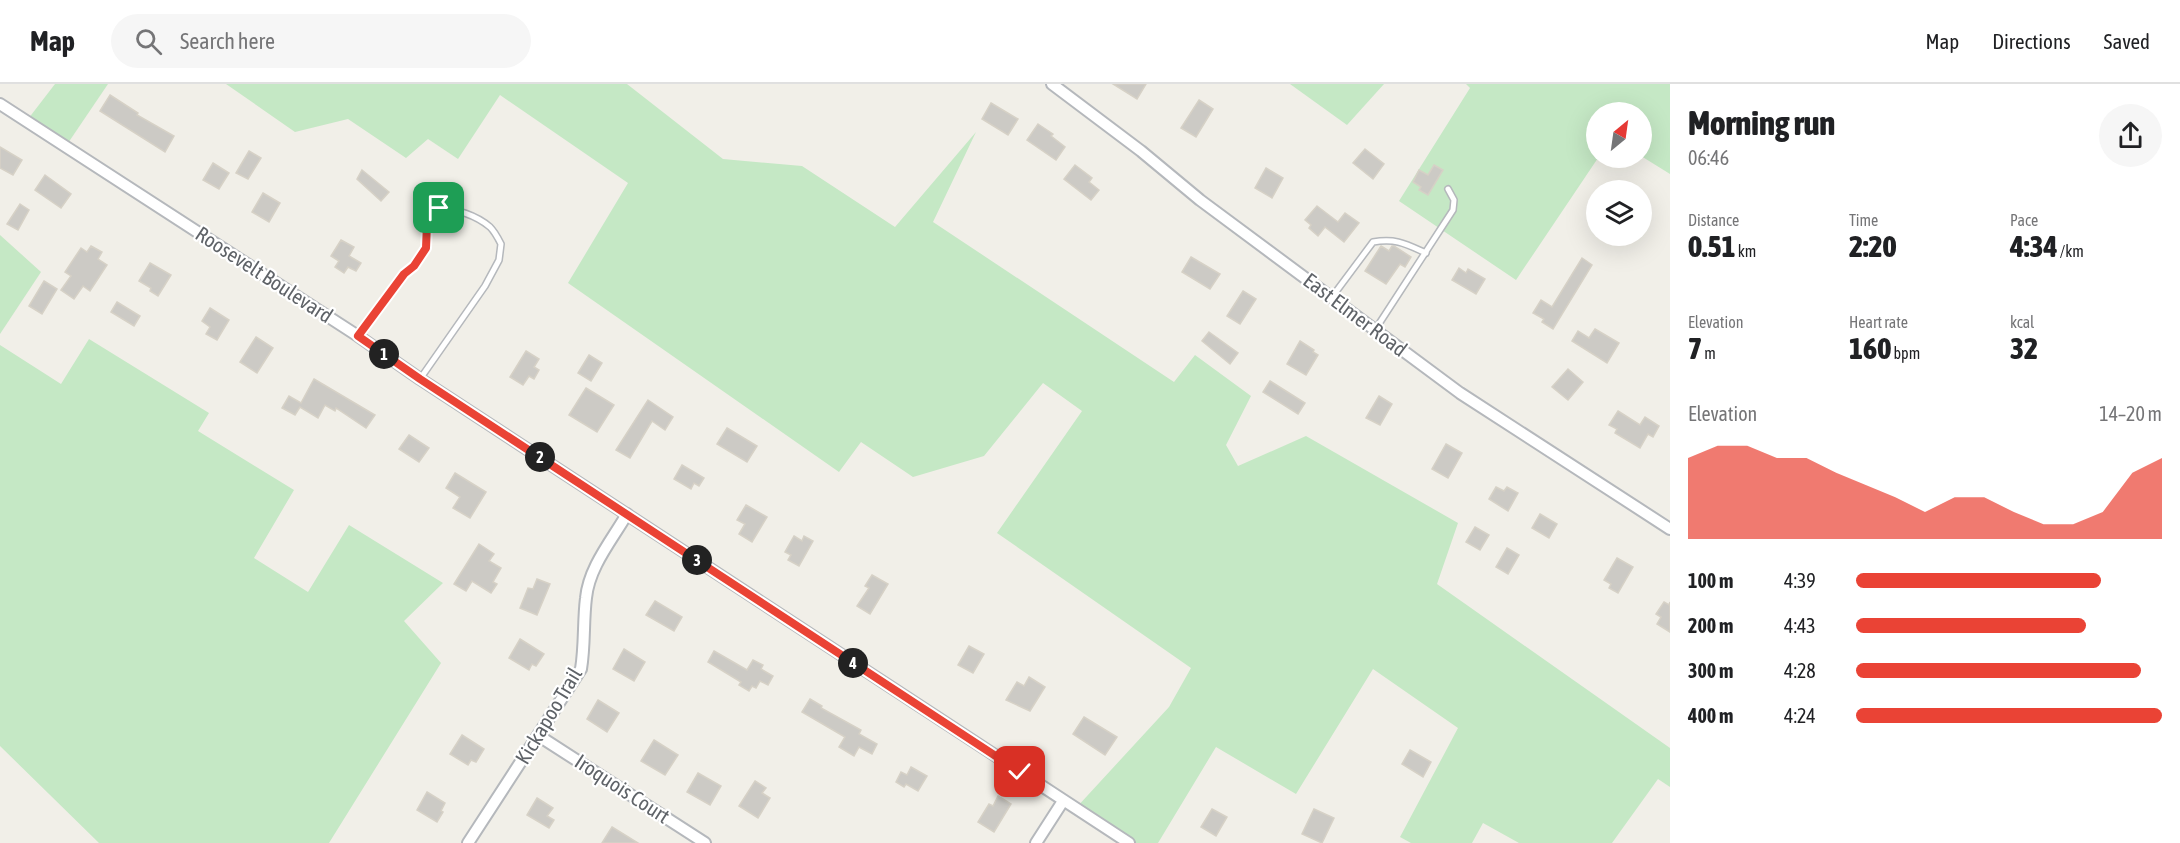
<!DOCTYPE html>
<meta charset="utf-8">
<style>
body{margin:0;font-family:"Asap Condensed",sans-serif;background:#f6f6f6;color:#202124;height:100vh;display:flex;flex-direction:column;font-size:22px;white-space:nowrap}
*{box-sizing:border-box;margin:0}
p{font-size:20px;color:#757577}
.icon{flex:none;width:33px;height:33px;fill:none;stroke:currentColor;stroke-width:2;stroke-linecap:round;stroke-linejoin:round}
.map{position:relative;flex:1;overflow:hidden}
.sheet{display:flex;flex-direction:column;background:#fff;width:510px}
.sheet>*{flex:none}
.needle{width:39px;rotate:29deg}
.buttons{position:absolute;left:1586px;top:18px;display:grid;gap:12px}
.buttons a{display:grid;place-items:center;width:66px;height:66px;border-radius:50%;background:#fff;box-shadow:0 6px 24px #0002;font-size:30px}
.pin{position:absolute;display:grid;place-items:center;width:51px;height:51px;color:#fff;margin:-26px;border-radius:12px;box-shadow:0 3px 9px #0006}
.km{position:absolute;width:30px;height:30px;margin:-15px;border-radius:50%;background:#222;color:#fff;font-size:16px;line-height:30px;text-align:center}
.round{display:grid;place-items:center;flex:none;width:63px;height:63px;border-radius:32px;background:#f6f6f6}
.summary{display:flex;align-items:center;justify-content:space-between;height:102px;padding:0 18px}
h1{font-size:33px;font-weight:800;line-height:45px}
.metrics{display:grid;grid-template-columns:repeat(3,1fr);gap:9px;height:102px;padding:6px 18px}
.metrics div{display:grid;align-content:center}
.metrics b{font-size:30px;font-weight:800}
.metrics small{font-size:16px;font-weight:400}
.metrics p{font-size:16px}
.chart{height:168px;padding:12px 18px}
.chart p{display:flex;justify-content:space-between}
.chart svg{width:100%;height:108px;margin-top:6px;fill:#ea4335;opacity:.7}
ul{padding:0 18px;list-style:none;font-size:20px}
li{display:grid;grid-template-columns:96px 72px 1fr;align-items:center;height:45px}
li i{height:15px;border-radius:8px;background:#ea4335}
header{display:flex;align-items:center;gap:36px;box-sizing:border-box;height:84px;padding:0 30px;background:#fff;border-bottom:2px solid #e0e0e0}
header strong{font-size:28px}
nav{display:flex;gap:33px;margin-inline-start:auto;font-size:21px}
.search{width:420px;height:54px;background:#f6f6f6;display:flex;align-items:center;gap:15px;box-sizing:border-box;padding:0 21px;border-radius:33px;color:#757577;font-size:22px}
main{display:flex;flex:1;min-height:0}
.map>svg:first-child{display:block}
</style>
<header>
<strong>Map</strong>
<div class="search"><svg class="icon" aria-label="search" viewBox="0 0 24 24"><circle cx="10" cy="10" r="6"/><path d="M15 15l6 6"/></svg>Search here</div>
<nav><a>Map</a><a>Directions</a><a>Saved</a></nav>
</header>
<main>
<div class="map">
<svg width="1670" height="759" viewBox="0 0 1670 759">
<rect width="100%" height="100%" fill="#f1efe8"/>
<g fill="#c5e8c5">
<polygon points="55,0 108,0 64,65 25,39"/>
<polygon points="226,0 627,0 723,75 802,82 895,143 976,48 933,138 1174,298 1195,271 1251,312 1226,361 1238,382 1306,352 1458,439 1437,500 1670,664 1670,703 1658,695 1612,759 1519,759 1483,739 1472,759 1411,759 1400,753 1458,644 1373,585 1296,710 1216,663 1158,759 1132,759 1076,724 1169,623 1191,584 997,449 1082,327 1043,299 984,372 913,393 861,358 839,388 568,199 628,99 500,11 458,75 428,55 406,74 348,35 295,48"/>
<polygon points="1290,0 1384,0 1347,41"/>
<polygon points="1466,0 1670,0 1670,90 1641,72 1641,28 1596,28 1596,74 1598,74 1516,196 1399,117 1470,4"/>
<polygon points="0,151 41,188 0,250"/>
<polygon points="89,255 209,329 198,347 294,406 254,474 308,508 349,441 443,499 404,537 441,579 329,759 99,759 0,662 0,261 61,300"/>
</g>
<g fill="#cccac5" stroke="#d6d1c6" stroke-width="1.5">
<polygon points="1113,0 1146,0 1137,15"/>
<polygon points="110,11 138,29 137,31 174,52 165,68 100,27"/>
<polygon points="1199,16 1213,25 1196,53 1181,44"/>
<polygon points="991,19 1018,35 1008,51 982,35"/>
<polygon points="1038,40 1053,50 1051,52 1065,63 1056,76 1027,56"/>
<polygon points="0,63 22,76 13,91 0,84"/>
<polygon points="1365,65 1384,80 1373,95 1353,79"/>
<polygon points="249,67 261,74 248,95 236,89"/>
<polygon points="213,79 229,89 219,105 203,96"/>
<polygon points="1075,81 1092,94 1089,98 1099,106 1091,116 1064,95"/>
<polygon points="1434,81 1443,86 1428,111 1419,106 1421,103 1413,98 1419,86 1428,91"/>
<polygon points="1266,84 1283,94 1272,114 1255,104"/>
<polygon points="362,86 389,108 381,117 357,95"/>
<polygon points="45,91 71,110 61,124 35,106"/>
<polygon points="263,109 280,119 269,138 252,128"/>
<polygon points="20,120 29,126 18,146 7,140"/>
<polygon points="1317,122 1338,138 1345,129 1359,139 1344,158 1325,143 1318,152 1309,144 1311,141 1305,136"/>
<polygon points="341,156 354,163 349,172 361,179 356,187 348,183 344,189 335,183 339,177 331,172"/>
<polygon points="91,162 102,168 98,175 107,181 90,207 83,202 74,215 61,206 71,192 65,188 81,164 87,168"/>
<polygon points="1381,162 1389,167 1392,162 1394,162 1411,173 1405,183 1400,180 1386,200 1365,187"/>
<polygon points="1191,173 1220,190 1210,205 1182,188"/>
<polygon points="1582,174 1592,181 1553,245 1542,238 1544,235 1533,229 1541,216 1552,223"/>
<polygon points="150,179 171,191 158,212 150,207 151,204 139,197"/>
<polygon points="1459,184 1466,189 1468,185 1485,195 1476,210 1452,196"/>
<polygon points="44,197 57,205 42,230 29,222"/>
<polygon points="1243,207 1256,215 1240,240 1227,232"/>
<polygon points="117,218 140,232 134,242 111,228"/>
<polygon points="210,224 229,236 217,256 206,250 210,243 202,237"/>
<polygon points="1595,245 1619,259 1607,279 1572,257 1578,247 1589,254"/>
<polygon points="1209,248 1238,269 1230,280 1202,257"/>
<polygon points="256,253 273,264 257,289 240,278"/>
<polygon points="1300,257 1314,266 1313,268 1318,271 1306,291 1287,280"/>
<polygon points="526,267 539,275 534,283 539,286 534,295 529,292 523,301 510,293"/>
<polygon points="589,271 602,279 591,297 578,289"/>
<polygon points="1568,285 1583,298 1568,316 1552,303"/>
<polygon points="314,295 375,331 366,344 336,324 335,327 325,321 318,334 300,323 295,331 282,324 289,312 301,319"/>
<polygon points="1270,297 1305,319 1298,330 1263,308"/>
<polygon points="586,304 614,321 597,348 569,331"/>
<polygon points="1379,312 1392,320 1380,341 1366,334"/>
<polygon points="648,316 673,333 665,346 652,337 630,374 616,366"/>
<polygon points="1618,327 1640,341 1645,333 1659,342 1653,353 1648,350 1640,364 1615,349 1617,345 1609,341"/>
<polygon points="727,344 757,362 747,378 717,360"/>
<polygon points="409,351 429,364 419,378 399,365"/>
<polygon points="1446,360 1462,369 1448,394 1432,385"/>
<polygon points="682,381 704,394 699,402 694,399 691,405 674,395"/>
<polygon points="455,389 486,408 470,434 453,424 460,413 446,404"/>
<polygon points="1496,403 1504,407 1507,403 1518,409 1508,427 1489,415"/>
<polygon points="746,421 767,433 752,458 739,450 745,440 737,436"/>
<polygon points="1540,430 1557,440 1549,454 1532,444"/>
<polygon points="1475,443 1489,451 1480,466 1466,458"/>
<polygon points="794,452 802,457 804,452 813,457 799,482 788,476 791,471 785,468"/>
<polygon points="479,460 494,470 489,477 501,484 493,498 497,500 491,509 472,497 466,507 454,500"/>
<polygon points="1507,464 1519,471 1508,490 1496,483"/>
<polygon points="1617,474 1633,483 1618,509 1609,504 1611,500 1604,496"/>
<polygon points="872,491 888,500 870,530 857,522 869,504 865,502"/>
<polygon points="537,495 550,500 537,531 520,524 528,504 533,505"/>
<polygon points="655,517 682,533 674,547 646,531"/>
<polygon points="1664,518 1669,521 1670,518 1670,548 1657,540 1661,533 1656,530"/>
<polygon points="520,555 544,570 536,582 532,580 529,586 509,574"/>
<polygon points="969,562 984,570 973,589 958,581"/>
<polygon points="624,565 645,578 634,597 613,585"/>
<polygon points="714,567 747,586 753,576 763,581 761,585 773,592 768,601 760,597 756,604 752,602 749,607 739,601 741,598 708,578"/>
<polygon points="1029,593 1045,603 1030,627 1006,616 1017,598 1024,602"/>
<polygon points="810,615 822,622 821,624 861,646 859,650 877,660 872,670 859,663 854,672 839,663 845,653 802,628"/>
<polygon points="598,616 619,629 607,648 587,635"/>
<polygon points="1084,633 1117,653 1105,671 1073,650"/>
<polygon points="462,651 484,665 476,678 471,676 468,681 450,670"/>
<polygon points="654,656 678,671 665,691 641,677"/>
<polygon points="1410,666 1431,678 1423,693 1402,680"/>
<polygon points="911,683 927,692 918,707 906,700 904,703 896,698 901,688 907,691"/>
<polygon points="698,689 721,702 710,721 687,708"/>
<polygon points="755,697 766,704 762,709 770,714 758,734 739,722"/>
<polygon points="427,708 445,719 441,727 443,728 437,738 417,726"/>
<polygon points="998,712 1011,720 994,748 978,738 989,720 993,722"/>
<polygon points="537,714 553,724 547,732 554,736 549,744 527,731"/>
<polygon points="1212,725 1227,733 1216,752 1201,743"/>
<polygon points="1314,725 1334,734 1322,759 1302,750"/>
<polygon points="612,743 638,759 602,759"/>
</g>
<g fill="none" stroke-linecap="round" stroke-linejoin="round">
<g stroke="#b5b8bc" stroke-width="8">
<g id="service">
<path d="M1332 213 1373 158C1396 154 1406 160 1426 169"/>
<polyline points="1375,246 1453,126 1454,116 1448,105"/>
<path d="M358 252 404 190 414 182 426 164 427 140 439 124C456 125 476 131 490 143 494 147 498 154 501 160L499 176 485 202 420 295"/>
</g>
</g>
<g stroke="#b5b8bc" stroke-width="14">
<g id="minor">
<polyline points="1052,0 1141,67 1200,116 1460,309 1670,445"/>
<polyline points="0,20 358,252 420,295 1129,759"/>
<polyline points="539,652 705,759"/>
<path d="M468 759 581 585C585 561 583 538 586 514 589 483 612 456 627 430"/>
<polyline points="1036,759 1063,717"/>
</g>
</g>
<use href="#service" stroke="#fff" stroke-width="5"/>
<use href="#minor" stroke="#fff" stroke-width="10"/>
</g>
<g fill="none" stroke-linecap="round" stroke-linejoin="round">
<g stroke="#fff" stroke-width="12">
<polyline id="route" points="439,124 427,140 426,164 414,182 404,190 358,252 420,295 1020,688"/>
</g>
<use href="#route" stroke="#ea4335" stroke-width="8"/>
</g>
<g text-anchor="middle" stroke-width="4.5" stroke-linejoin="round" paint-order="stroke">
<g font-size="21" fill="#5f6368" stroke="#fff">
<text transform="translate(264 191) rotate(33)" y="7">Roosevelt Boulevard</text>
<text transform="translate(1355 231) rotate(37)" y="7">East Elmer Road</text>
<text transform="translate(549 632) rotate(-59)" y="7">Kickapoo Trail</text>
<text transform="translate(622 705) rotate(33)" y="7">Iroquois Court</text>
</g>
</g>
</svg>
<div class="buttons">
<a><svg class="needle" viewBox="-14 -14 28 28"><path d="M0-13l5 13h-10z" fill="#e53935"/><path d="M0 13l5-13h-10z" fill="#757577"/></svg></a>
<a><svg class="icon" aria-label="layers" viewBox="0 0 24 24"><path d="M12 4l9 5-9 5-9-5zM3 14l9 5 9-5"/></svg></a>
</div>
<div class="pin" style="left:439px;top:124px;background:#1e9e55"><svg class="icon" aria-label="arrive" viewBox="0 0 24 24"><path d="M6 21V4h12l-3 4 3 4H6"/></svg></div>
<div class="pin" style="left:1020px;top:688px;background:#d93025"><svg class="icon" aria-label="check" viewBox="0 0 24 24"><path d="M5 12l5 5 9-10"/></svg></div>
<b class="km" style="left:384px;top:270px">1</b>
<b class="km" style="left:540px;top:373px">2</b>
<b class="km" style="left:697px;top:476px">3</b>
<b class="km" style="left:853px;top:579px">4</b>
</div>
<section class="sheet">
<div class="summary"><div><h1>Morning run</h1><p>06:46</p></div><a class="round"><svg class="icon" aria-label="share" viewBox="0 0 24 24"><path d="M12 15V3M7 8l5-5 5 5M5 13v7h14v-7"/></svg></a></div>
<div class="metrics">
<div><p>Distance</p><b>0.51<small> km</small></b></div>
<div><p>Time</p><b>2:20</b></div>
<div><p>Pace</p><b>4:34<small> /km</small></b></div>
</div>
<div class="metrics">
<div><p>Elevation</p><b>7<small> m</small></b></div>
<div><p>Heart rate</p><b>160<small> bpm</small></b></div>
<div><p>kcal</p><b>32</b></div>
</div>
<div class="chart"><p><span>Elevation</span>14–20 m</p>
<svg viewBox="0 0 160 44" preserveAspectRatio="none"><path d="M0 44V11L10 6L20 6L30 11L40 11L50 17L60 22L70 27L80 33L90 27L100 27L110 33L120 38L130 38L140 33L150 17L160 11V44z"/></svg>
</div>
<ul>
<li><b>100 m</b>4:39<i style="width:80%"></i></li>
<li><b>200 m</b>4:43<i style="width:75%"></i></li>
<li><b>300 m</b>4:28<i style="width:93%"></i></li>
<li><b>400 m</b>4:24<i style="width:100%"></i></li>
</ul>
</section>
</main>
